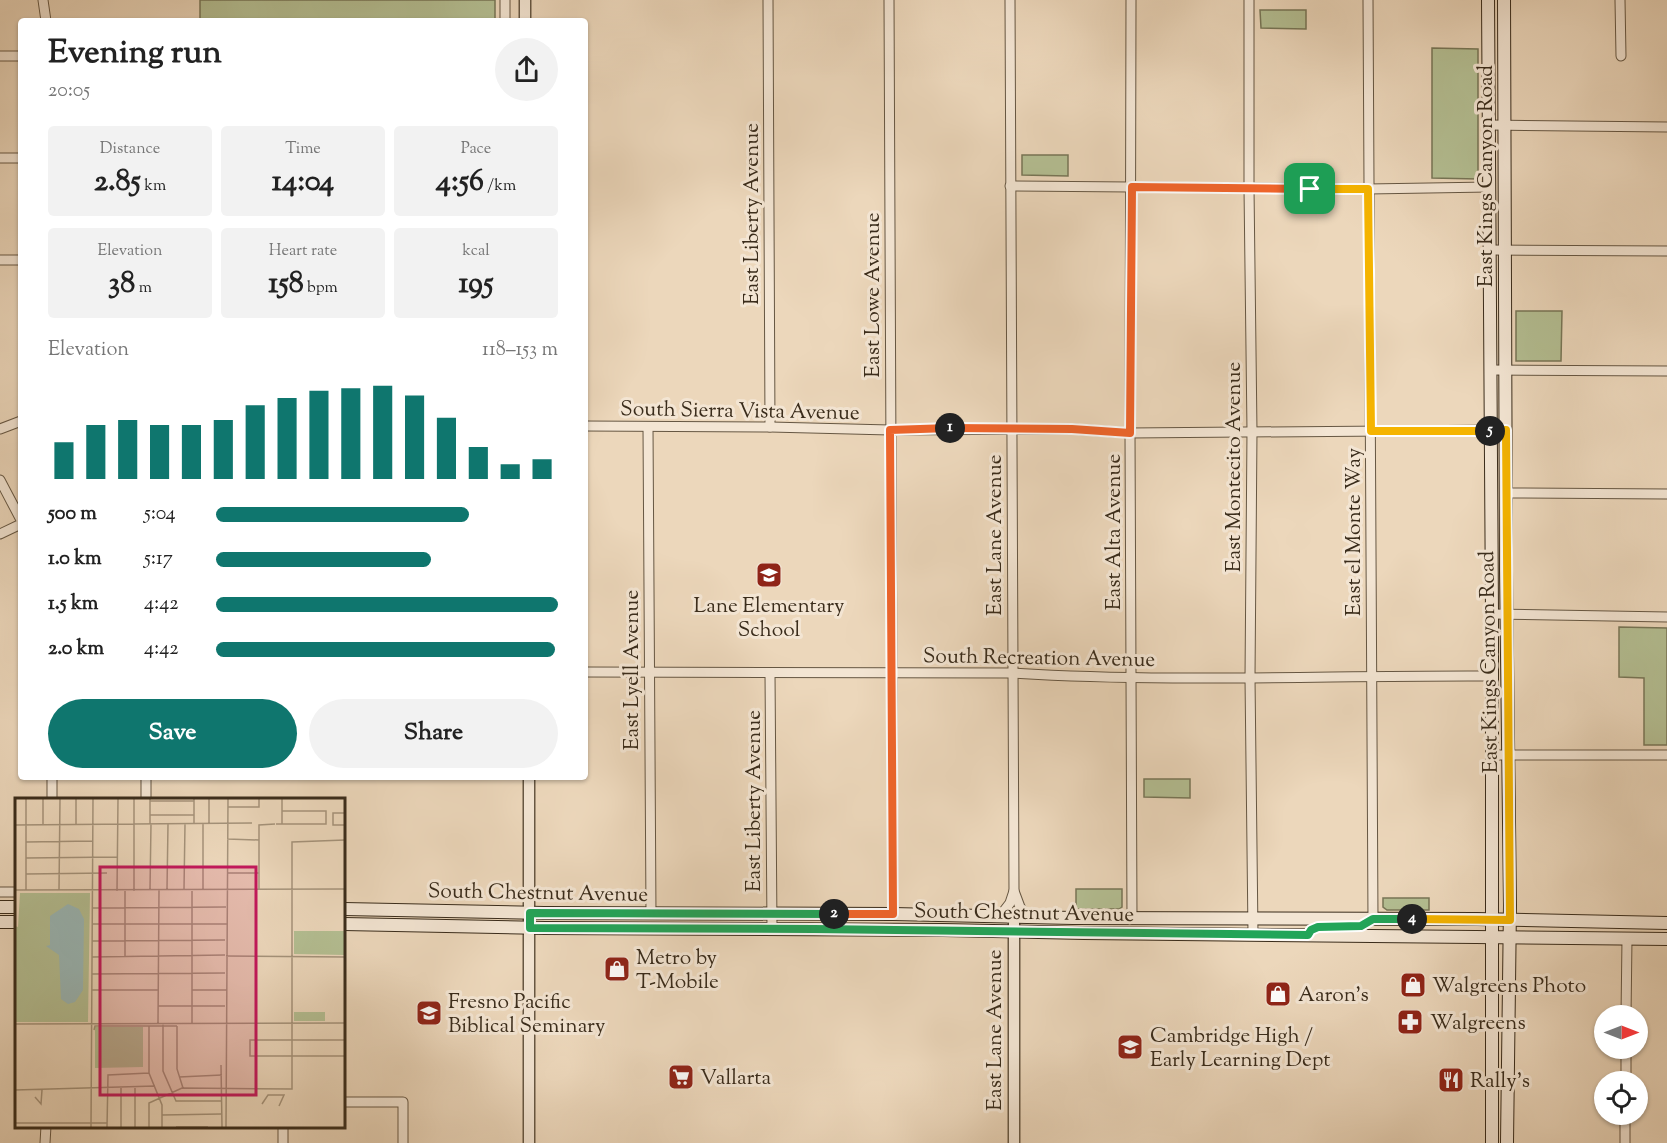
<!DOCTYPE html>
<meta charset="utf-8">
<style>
body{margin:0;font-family:"Sorts Mill Goudy",serif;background:#f2f2f2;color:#222;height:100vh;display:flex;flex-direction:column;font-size:22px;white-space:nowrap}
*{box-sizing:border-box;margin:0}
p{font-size:20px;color:#767676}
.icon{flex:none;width:33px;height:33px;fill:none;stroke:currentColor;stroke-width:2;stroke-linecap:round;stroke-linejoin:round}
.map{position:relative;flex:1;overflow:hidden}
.drawer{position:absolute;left:18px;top:18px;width:570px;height:762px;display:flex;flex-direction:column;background:#fff;border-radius:6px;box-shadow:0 2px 4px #0004}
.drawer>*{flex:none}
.needle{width:39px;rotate:90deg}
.controls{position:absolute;left:1594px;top:1005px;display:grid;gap:12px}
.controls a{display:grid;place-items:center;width:54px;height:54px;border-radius:50%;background:#fff;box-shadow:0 2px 4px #0004;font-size:30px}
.pin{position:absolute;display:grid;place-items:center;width:51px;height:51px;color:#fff;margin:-26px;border-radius:12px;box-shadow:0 3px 9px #0006}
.km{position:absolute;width:30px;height:30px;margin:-15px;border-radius:50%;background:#222;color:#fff;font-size:16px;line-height:30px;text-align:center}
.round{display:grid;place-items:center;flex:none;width:63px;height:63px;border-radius:32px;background:#f2f2f2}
.overview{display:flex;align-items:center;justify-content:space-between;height:102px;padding:0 30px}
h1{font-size:33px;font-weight:700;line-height:45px}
.stats{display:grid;grid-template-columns:repeat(3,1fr);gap:9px;height:102px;padding:6px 30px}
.stats div{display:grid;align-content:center;border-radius:6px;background:#f2f2f2;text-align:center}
.stats b{font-size:30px;font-weight:700}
.stats small{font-size:16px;font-weight:400}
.stats p{font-size:16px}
.chart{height:168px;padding:12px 30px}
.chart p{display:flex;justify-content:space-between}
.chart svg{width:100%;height:108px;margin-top:6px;stroke:#0f766e;stroke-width:6}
.cta{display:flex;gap:12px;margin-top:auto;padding:12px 30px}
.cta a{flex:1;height:69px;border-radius:36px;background:#0f766e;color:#fff;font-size:24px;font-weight:700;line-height:69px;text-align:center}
.cta a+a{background:#f2f2f2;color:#222}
ul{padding:0 30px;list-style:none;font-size:20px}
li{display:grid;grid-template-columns:96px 72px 1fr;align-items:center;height:45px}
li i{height:15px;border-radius:8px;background:#0f766e}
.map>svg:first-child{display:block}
</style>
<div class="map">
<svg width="1667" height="1143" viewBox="0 0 1667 1143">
<rect width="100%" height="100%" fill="#ecd7bb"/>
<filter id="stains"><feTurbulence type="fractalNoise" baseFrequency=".00333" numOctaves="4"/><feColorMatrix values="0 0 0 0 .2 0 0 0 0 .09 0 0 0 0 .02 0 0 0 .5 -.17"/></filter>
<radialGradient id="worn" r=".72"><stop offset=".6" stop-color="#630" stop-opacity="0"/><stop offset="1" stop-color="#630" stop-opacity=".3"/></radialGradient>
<g fill="#b4bf93" stroke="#777657" stroke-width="1.5">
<rect x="200" y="0" width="295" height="21"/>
<polygon points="1260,10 1306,10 1306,29 1261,28"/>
<polygon points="1432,48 1478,49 1478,179 1432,178"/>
<polygon points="1022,155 1068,155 1068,176 1022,175"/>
<polygon points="1516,311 1562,311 1561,361 1516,361"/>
<polygon points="1619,627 1667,628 1667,745 1644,745 1644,678 1619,677"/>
<polygon points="1144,779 1190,779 1190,798 1144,797"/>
<polygon points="1076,889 1122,889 1122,907 1119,909 1076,909"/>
<polygon points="1383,898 1429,898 1429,910 1387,910 1383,907"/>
</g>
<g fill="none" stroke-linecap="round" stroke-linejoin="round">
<g stroke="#665743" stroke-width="11">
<g id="minor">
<polyline points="43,0 46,21"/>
<polyline points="505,0 505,21"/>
<polyline points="768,0 770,427"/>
<polyline points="889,0 893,914"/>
<polyline points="1010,0 1014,891 1020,907 1027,917"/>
<polyline points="1131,0 1130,433 1132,919"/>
<polyline points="1249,0 1249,188 1252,431 1250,678 1253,934"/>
<polyline points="1368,0 1373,919"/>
<polyline points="1620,0 1621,56"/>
<polyline points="0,56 21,56"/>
<polyline points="1490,125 1667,127"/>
<polyline points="0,158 21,158"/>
<polyline points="1010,186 1368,189 1489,187"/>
<polyline points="1490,250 1667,251"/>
<polyline points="0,260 21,260"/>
<polyline points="1491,370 1667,371"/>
<polyline points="585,426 770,427 890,430 1072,429 1130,433 1505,430"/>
<polyline points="648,427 651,914"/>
<polyline points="0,429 21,421"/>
<polyline points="0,480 21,520"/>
<polyline points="1506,493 1667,494"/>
<polyline points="0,534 21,524"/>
<polyline points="1492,614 1667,617"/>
<path d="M585 672 1013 673C1173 683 1332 675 1491 676"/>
<polyline points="770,673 772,928"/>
<polyline points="1492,755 1667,755"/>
<polyline points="146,777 146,800"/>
<polyline points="52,800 52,777"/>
<polyline points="0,892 16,892"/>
<polyline points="1000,916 1010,903 1014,891"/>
<polyline points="1626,1016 1627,939"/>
<polyline points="1626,1082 1626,1048"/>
<polyline points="344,1102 403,1102 403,1143"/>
<polyline points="283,1126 283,1143"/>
<polyline points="45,1143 46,1126"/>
<polyline points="1625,1143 1625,1114"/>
</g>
</g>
<g stroke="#665743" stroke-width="13">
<g id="tertiary">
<polyline points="525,0 525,21"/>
<polyline points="529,1143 529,777"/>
<polyline points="1014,1143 1014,923"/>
</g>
</g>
<g stroke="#3a2c1b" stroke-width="14">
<g id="secondary">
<polyline points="1488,0 1492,614 1492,1143"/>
<polyline points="1504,0 1506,571 1510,905 1507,1143"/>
<polyline points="0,907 16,907"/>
<polyline points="344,909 544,913 893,914 1073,918 1477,919 1667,923"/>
<polyline points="0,922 16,922"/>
<polyline points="344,924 545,928 943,930 1084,933 1667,939"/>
</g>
</g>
<use href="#minor" stroke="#f3e5d3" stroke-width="9"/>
<use href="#tertiary" stroke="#f3e5d3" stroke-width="10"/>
<use href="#secondary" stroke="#f3e5d3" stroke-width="12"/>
</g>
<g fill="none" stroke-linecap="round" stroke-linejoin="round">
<g stroke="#fff" stroke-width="12">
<polyline id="split-1" points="950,428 1072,429 1130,433 1132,187 1310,189"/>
</g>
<g stroke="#fff" stroke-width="12">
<polyline id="split-2" points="834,914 893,914 890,430 950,428"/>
</g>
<g stroke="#fff" stroke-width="12">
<polyline id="split-3" points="814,929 530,928 530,913 834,914"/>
</g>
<g stroke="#fff" stroke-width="12">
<polyline id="split-4" points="814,929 1308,935 1311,930 1318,927 1361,926 1373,919 1412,919"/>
</g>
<g stroke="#fff" stroke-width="12">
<polyline id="split-5" points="1412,919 1510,920 1506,430 1490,431"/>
</g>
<g stroke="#fff" stroke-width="12">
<polyline id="split-6" points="1310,189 1368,189 1371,431 1490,431"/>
</g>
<use href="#split-1" stroke="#f0652b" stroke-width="8"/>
<use href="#split-2" stroke="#f0652b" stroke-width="8"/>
<use href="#split-3" stroke="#22a559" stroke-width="8"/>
<use href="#split-4" stroke="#22a559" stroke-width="8"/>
<use href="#split-5" stroke="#f5b400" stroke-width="8"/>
<use href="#split-6" stroke="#f5b400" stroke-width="8"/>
</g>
<defs>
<g id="school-square" transform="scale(1.35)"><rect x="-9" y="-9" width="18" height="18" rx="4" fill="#8f2418" stroke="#f3e5d3"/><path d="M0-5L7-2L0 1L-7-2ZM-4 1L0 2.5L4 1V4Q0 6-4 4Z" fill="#fff"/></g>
<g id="shop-square" transform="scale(1.35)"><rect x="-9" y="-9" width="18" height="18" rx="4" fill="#8f2418" stroke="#f3e5d3"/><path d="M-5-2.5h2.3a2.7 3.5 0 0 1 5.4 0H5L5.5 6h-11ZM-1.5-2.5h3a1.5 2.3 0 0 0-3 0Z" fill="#fff"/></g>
<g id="university-square" transform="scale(1.35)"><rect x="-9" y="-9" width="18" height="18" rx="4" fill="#8f2418" stroke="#f3e5d3"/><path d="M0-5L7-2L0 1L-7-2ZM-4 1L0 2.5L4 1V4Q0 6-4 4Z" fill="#fff"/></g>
<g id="pharmacy-square" transform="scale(1.35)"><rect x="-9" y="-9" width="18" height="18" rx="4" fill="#8f2418" stroke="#f3e5d3"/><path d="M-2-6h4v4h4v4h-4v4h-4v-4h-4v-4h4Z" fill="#fff"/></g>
<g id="supermarket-square" transform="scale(1.35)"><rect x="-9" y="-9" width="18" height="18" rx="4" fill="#8f2418" stroke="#f3e5d3"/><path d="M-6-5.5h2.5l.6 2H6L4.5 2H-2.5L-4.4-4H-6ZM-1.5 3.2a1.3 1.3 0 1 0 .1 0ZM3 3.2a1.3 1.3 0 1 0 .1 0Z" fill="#fff"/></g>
<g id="restaurant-square" transform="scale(1.35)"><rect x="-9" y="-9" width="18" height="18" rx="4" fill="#8f2418" stroke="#f3e5d3"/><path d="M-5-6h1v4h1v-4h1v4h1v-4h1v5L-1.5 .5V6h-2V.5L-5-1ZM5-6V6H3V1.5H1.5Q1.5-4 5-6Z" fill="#fff"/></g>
</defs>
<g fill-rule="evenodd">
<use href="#school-square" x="769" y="575"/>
<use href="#shop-square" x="617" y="969"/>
<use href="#shop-square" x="1413" y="985"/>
<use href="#shop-square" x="1278" y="994"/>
<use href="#university-square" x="429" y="1013"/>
<use href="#pharmacy-square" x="1410" y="1022"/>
<use href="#school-square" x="1130" y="1047"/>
<use href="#supermarket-square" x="681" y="1077"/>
<use href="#restaurant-square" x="1451" y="1080"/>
</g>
<g text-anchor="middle" stroke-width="6" stroke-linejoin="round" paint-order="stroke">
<g font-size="21" fill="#3a2c1b" stroke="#f3e5d3">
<text transform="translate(1485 176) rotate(-90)" y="7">East Kings Canyon Road</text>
<text transform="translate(751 214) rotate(-90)" y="7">East Liberty Avenue</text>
<text transform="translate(872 295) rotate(-90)" y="7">East Lowe Avenue</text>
<text transform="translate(740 410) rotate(1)" y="7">South Sierra Vista Avenue</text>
<text transform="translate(1233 467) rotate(-90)" y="7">East Montecito Avenue</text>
<text transform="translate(1113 532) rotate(-90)" y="7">East Alta Avenue</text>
<text transform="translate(1353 532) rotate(-90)" y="7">East el Monte Way</text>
<text transform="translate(994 535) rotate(-90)" y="7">East Lane Avenue</text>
<text transform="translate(1039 657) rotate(1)" y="7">South Recreation Avenue</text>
<text transform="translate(1488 662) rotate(-91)" y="7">East Kings Canyon Road</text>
<text transform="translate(631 670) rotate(-90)" y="7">East Lyell Avenue</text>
<text transform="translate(753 801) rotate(-90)" y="7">East Liberty Avenue</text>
<text transform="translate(538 892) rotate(1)" y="7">South Chestnut Avenue</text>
<text transform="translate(1024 912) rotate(1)" y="7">South Chestnut Avenue</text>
<text transform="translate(994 1030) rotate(-90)" y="7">East Lane Avenue</text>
</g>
<g font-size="21" fill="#3a2c1b" stroke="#f3e5d3" text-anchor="start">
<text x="769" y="612" text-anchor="middle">Lane Elementary<tspan x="769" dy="24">School</tspan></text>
<text x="636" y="964">Metro by<tspan x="636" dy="24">T-Mobile</tspan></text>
<text x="1432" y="992">Walgreens Photo</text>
<text x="1298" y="1001">Aaron's</text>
<text x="448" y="1008">Fresno Pacific<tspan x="448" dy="24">Biblical Seminary</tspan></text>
<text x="1430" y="1029">Walgreens</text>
<text x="1150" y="1042">Cambridge High /<tspan x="1150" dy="24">Early Learning Dept</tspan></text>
<text x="700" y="1084">Vallarta</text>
<text x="1470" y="1087">Rally's</text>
</g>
</g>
<g transform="translate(15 798)">
<rect width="330" height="330" fill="#ecd7bb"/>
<path d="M5 95H75L73 224H0V128L3 129ZM279 133H330V157L279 156ZM279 214H310V223H279ZM80 229H128V269L80 270Z" fill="#b4bf93"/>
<path d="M53 106 64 111 69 121 68 192 60 204 53 206 46 201 44 157 31 148 35 147V118Z" fill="#9ab8b7"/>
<path fill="none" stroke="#a5937b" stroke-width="1.5" d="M135 3H179M213 9H244V1M330 15H318V27H330M135 17H179M135 26V1M179 26V1M194 26V1M261 26H311V13H267M267 26V1M0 27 237 25M28 27V1M61 27V1M212 41 244 42M11 44 78 43M11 60 102 59M213 75H244M11 76 92 75M135 91 136 26M152 91 153 26M169 91 170 26M188 91V26M244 91V27L260 26M0 92 330 91M11 92V1M44 92 45 1M102 93 103 1M119 93V1M77 110 211 109M77 126H212M77 143 210 142M211 158 330 159M77 159 210 157M110 159V93M77 176 210 175M77 192H143M177 192H212M143 208H210M143 225 144 92M177 225V93M0 226 330 225M148 226V273L161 303H207M134 228V275L147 307V329M162 228V271L168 290M79 232 80 228H162M330 242H235V258H330M206 267 207 329M164 279 207 277M0 292 140 288M20 299 26 306 27 292M247 306 253 297H269L264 308M147 317 206 316M0 325H92M76 329 78 1M92 329 93 277 134 275M106 329V290M120 329V290M134 329V305L167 290 277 291V44L330 42M161 329H193M211 329 213 1"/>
<path fill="#c2185b" fill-opacity="0.15" stroke="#c2185b" stroke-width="3" d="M85 69H241V297H85Z"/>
<rect width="330" height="330" fill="none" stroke="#3a2c1b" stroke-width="3"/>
</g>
<rect width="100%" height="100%" filter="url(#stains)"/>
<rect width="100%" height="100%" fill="url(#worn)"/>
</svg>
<div class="controls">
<a><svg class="needle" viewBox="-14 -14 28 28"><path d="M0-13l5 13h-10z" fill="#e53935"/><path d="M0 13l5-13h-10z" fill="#767676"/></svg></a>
<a><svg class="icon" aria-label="locate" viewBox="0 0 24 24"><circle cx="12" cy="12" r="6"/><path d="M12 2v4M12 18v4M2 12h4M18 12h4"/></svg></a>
</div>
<div class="pin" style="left:1310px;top:189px;background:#1e9e55"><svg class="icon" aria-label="arrive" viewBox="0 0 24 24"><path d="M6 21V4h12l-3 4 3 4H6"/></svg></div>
<b class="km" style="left:950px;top:428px">1</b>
<b class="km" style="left:834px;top:914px">2</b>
<b class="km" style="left:1412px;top:919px">4</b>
<b class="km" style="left:1490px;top:431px">5</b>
<section class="drawer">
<div class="overview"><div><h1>Evening run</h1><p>20:05</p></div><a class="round"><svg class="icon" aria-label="share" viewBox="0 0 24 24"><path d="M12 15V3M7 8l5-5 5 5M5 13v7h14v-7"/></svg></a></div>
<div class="stats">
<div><p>Distance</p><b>2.85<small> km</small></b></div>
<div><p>Time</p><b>14:04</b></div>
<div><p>Pace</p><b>4:56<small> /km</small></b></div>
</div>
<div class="stats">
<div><p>Elevation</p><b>38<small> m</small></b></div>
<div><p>Heart rate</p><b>158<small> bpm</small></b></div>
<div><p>kcal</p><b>195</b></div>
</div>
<div class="chart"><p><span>Elevation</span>118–153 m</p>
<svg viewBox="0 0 160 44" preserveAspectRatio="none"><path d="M5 44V29M15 44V22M25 44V20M35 44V22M45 44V22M55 44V20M65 44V14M75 44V11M85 44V8M95 44V7M105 44V6M115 44V10M125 44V19M135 44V31M145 44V38M155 44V36"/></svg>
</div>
<ul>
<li><b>500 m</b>5:04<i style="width:74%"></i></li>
<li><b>1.0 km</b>5:17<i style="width:63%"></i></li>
<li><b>1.5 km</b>4:42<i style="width:100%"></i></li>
<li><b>2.0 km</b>4:42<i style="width:99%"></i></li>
</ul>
<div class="cta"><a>Save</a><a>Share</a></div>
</section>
</div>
